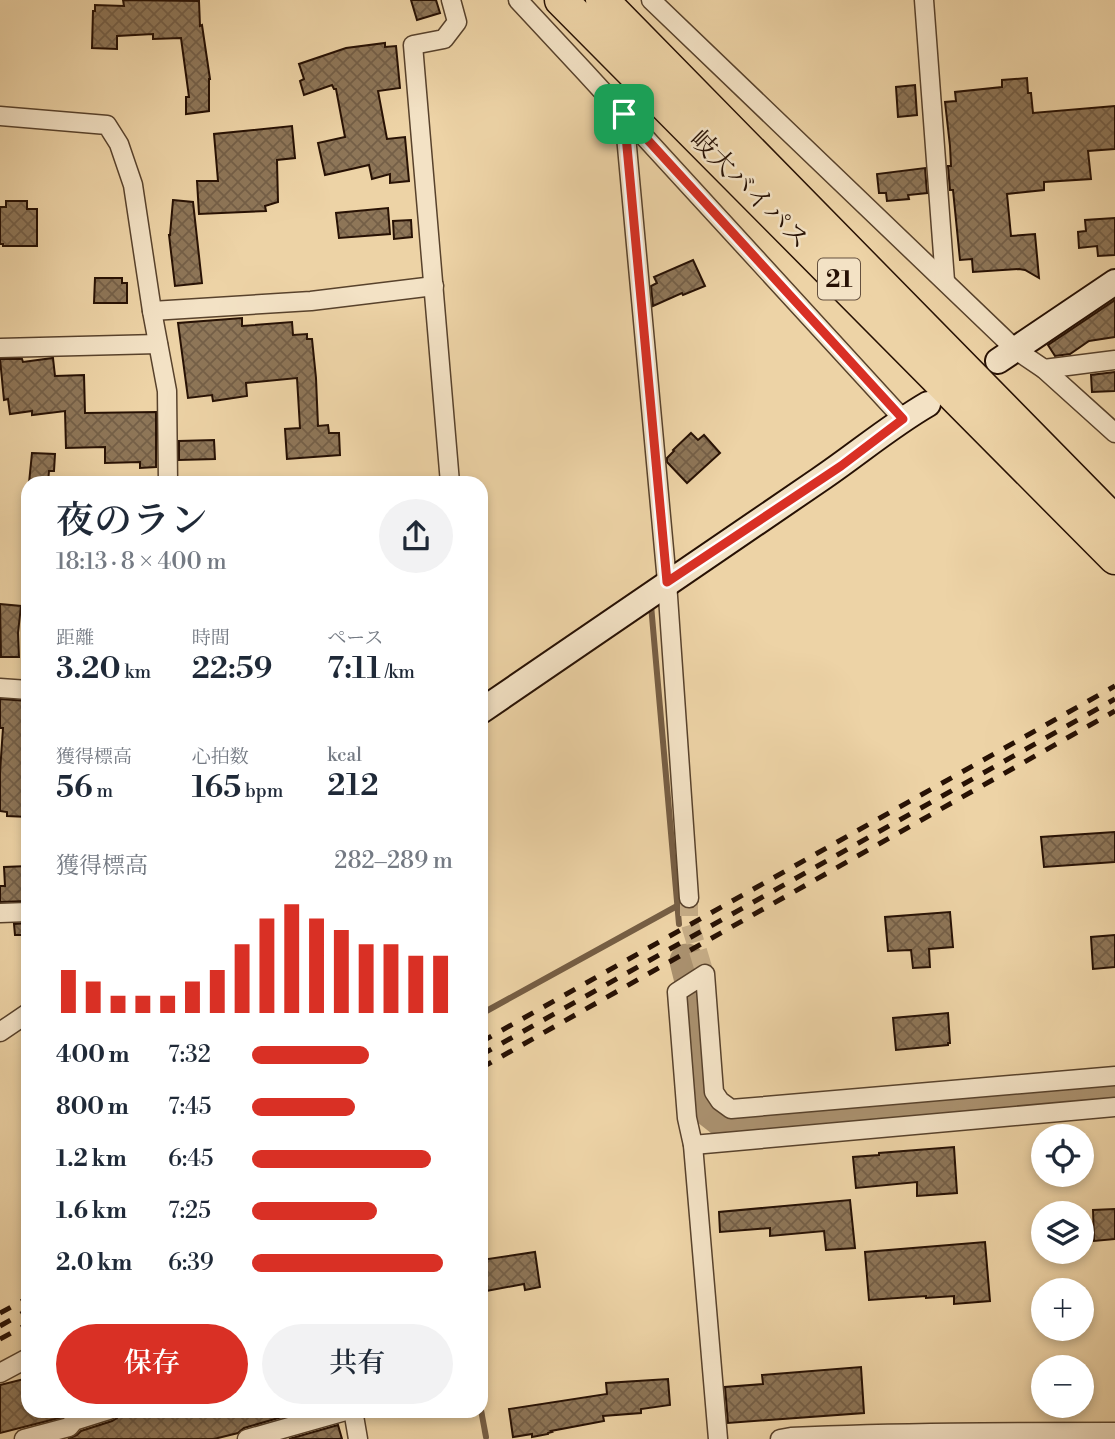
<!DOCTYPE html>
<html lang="ja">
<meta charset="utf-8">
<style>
body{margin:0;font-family:"Libre Bodoni","Noto Serif JP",serif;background:#f2f2f3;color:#1f2937;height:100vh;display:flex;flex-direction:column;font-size:26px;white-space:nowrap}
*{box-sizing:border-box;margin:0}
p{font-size:23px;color:#747a83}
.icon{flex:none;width:38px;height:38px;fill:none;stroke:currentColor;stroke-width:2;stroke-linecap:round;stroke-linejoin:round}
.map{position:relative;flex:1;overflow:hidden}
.details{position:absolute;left:21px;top:476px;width:467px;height:942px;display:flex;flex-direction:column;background:#fff;border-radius:21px;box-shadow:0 4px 10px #0003}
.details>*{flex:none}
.buttons{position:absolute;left:1031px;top:1124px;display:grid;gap:14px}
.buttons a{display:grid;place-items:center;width:63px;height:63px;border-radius:50%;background:#fff;box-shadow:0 4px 10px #0003;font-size:35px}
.pin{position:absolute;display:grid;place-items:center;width:60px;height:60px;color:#fff;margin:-30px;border-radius:14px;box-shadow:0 4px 10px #0006}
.round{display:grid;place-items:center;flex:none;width:74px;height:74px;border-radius:37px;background:#f2f2f3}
.headline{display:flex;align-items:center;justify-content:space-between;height:119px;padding:0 35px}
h1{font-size:38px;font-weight:600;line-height:52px}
.metrics{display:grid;grid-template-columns:repeat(3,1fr);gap:10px;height:119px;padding:7px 35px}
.metrics div{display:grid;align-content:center}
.metrics b{font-size:30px;font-weight:600}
.metrics small{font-size:19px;font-weight:400}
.metrics p{font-size:19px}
.chart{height:196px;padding:14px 35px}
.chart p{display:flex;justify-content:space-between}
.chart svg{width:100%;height:126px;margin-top:7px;stroke:#d93025;stroke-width:6}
.action{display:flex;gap:14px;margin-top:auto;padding:14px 35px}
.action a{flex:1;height:80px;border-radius:42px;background:#d93025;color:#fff;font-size:28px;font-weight:600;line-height:80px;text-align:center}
.action a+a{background:#f2f2f3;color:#1f2937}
ul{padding:0 35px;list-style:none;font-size:23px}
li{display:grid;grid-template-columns:112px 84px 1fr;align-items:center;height:52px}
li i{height:18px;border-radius:9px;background:#d93025}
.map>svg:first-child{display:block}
</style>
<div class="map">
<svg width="1115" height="1439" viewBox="0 0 1115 1439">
<defs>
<pattern id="building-cross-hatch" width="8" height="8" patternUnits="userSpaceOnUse" patternTransform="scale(1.75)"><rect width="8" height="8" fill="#8e7658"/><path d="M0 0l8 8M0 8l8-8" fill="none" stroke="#745f47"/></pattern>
</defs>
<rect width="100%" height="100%" fill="#edd3a6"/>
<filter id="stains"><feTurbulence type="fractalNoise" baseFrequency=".00286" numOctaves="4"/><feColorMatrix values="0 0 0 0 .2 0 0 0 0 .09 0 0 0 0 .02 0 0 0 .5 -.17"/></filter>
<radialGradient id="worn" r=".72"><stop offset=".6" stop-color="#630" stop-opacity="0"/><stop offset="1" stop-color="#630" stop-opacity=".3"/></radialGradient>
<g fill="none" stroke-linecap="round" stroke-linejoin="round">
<g stroke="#765e44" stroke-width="6">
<polyline points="651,605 679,924"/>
<polyline points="481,1014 677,906"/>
<polyline points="481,1410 486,1437"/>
</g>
<polyline stroke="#aa916f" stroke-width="35" points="687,961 694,989 700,1095 710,1110 724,1121 737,1124 1115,1091"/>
</g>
<g fill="url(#building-cross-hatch)" stroke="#271104" stroke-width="2">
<polygon points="123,0 199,1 200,26 202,25 210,79 209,79 209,111 186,114 186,97 189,97 181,38 153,39 153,34 117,36 117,49 92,48 93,11 95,11 95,5 124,6"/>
<polygon points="411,0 436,0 440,13 417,20"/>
<polygon points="385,43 385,47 396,46 400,88 378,91 387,139 405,137 409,181 390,183 390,174 372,179 369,165 325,175 318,143 345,137 336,89 334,89 332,85 304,95 300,81 304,79 299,64 346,48"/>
<polygon points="1027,78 1028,93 1031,93 1033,113 1115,106 1115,149 1088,151 1091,179 1044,182 1044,190 1007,194 1011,236 1035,234 1039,278 1025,270 1019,269 973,272 972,259 960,260 953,190 950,190 948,166 951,166 950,146 945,102 956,101 955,92 1002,87 1002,80"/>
<polygon points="915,85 917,115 898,117 896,87"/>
<polygon points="292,126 295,158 277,160 278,202 265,206 266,211 199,214 197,181 218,181 214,134"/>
<polygon points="925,168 927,193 908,195 909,199 887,201 886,193 879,193 877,174"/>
<polygon points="173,200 193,202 202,283 175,286 169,235 170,235"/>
<polygon points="6,201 27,201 27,209 37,209 37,246 3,246 3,244 0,244 0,207 6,207"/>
<polygon points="388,208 390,234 339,238 336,213"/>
<polygon points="1115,218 1115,255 1098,256 1097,246 1079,248 1078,232 1086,231 1085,220"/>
<polygon points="411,220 412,237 394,239 393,221"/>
<polygon points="693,260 705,286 683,295 682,293 653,306 651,286 657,283 654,277"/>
<polygon points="95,278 122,278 122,283 127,283 127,303 94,303"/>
<polygon points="1115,300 1115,337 1089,341 1070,354 1055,356 1048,345"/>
<polygon points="242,318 242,326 292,322 293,335 307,334 307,339 312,339 316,378 318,426 328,425 329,433 339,433 340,455 287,459 285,429 300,428 297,378 246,383 247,396 213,401 212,395 188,398 178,323"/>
<polygon points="53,358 55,376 84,375 85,413 156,412 156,467 140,468 140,462 105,463 105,447 66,448 65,411 32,415 32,411 10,414 8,399 4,400 0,359 22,359 23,362"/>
<polygon points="1115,372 1115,391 1092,392 1091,375"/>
<polygon points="691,433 698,440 704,435 720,453 687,483 667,462 667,458 674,451 673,450"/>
<polygon points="214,440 215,459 179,460 179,441"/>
<polygon points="32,453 55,454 54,471 49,471 48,483 29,483"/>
<polygon points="0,604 21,606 18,633 19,657 1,657"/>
<polygon points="0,699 28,701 28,817 7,816 7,812 0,811 0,772 3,728 0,728"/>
<polygon points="1115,832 1115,862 1044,867 1041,837"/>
<polygon points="28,866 28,901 0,902 0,886 5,886 4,867"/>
<polygon points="950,912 953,947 929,949 930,967 913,968 911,950 888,951 885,917"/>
<polygon points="28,923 28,935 15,935 14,924"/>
<polygon points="1115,935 1115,967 1093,969 1091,937"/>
<polygon points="948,1013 950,1043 948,1043 948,1045 896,1050 893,1018"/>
<polygon points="954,1147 957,1193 917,1196 917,1182 856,1188 853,1157 879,1155 879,1153"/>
<polygon points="850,1200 855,1248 826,1250 824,1231 770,1236 770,1228 720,1232 719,1212"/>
<polygon points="1115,1209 1115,1239 1094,1241 1093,1210"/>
<polygon points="985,1242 990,1301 954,1304 954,1296 926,1298 926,1296 869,1300 865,1252"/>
<polygon points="535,1252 540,1287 525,1290 524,1284 486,1291 481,1260"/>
<polygon points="861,1367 864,1413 728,1423 725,1387 763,1384 762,1375"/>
<polygon points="28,1378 28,1410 70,1410 63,1417 0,1433 0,1385"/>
<polygon points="668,1379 670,1405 641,1409 641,1413 603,1416 604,1421 551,1431 552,1432 548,1433 548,1434 532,1437 532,1434 513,1437 509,1409 607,1394 606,1383"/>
<polygon points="130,1410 306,1410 244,1428 238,1433 214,1439 68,1439 77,1435 81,1431 112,1421 117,1418 120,1413"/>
<polygon points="338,1425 342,1439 289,1439"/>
</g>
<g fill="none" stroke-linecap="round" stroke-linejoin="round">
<polyline stroke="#c5ac86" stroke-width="18" stroke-dasharray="18 9" stroke-linecap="butt" points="689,898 689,921 705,974"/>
<g stroke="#58422c" stroke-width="21">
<g id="street">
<polyline points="518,0 585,72 903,419"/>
<polyline points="651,0 1016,350 1044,369 1115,433"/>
<polyline points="924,0 945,281"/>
<polyline points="624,114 667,582 689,898"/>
<polyline points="0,116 107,125 119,144 133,185 152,311 167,391 168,483"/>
<polyline points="152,311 311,301 434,286"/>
<polyline points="0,348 158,344"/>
<polyline points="1044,369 1115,360"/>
<polyline points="450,483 413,45 444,39 457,22 451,0"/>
<polyline points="0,688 28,690"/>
<polyline points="0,913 28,912"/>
<polyline points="0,1032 28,1013"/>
<polyline points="693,1145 1115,1107"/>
<polyline points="0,1373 28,1358"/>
<polyline points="353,1410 358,1439"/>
<polyline points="24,1439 69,1427 74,1421 109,1410"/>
<polyline points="247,1439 349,1410"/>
<polyline points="718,1439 693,1145 687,1118 677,992 705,974 714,1092 720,1101 731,1109 1115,1076"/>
<path d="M780 1439 791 1437C899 1432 1007 1432 1115 1432"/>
</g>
</g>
<g stroke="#271104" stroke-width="28">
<g id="secondary">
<polyline points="998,361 1115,282"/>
<path d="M481 711C594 634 706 556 819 480 856 455 890 426 928 404"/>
</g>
</g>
<g stroke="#271104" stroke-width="35">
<g id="highway">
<polyline points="561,0 1115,558"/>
<polyline points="602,0 1115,522"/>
</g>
</g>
<use href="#street" stroke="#f3e2c5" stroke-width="18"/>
<use href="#secondary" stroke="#f3e2c5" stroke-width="24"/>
<use href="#highway" stroke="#edd3a6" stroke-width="32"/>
<g stroke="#271104" stroke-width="5" stroke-dasharray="12 12" stroke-linecap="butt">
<polyline points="481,1042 1115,686"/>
<polyline points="481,1055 1115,699"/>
<polyline points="481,1068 1115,711"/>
<polyline points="0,1313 28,1298"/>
<polyline points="0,1326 28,1310"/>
<polyline points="0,1339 28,1324"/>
</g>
</g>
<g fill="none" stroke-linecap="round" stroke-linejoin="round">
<g stroke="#fff" stroke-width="14">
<polygon id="route" points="624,114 903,419 841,466 667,582"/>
</g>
<use href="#route" stroke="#d93025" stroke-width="9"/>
</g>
<g text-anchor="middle" stroke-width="5" stroke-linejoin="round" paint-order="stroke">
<rect fill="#f3e2c5" stroke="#64503e" stroke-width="2" x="818" y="258.5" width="42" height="41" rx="5"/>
<g font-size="24" font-weight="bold" fill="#271104">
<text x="839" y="287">21</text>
</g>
<g font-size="26" fill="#271104" stroke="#f3e2c5">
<text transform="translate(750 189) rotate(45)" y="9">岐大バイパス</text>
</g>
</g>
<rect width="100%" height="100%" filter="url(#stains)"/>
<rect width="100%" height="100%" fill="url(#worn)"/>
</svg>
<div class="buttons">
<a><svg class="icon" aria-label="locate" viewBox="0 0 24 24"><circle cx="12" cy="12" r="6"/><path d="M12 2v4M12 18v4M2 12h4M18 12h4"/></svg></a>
<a><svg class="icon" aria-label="layers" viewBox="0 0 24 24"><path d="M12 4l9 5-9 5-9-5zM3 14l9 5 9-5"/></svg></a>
<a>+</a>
<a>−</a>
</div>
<div class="pin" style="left:624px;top:114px;background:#1e9e55"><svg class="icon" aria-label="arrive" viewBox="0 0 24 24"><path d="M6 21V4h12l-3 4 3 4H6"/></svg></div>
<section class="details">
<div class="headline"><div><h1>夜のラン</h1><p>18:13 · 8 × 400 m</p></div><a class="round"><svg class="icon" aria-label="share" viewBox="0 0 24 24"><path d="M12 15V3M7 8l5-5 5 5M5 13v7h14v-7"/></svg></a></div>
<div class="metrics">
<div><p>距離</p><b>3.20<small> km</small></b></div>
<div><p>時間</p><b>22:59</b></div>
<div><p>ペース</p><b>7:11<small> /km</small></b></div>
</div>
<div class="metrics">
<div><p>獲得標高</p><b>56<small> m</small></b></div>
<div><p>心拍数</p><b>165<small> bpm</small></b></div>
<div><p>kcal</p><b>212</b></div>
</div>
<div class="chart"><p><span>獲得標高</span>282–289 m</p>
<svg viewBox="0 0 160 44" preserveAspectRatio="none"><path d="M5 44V29M15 44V33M25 44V38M35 44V38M45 44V38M55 44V33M65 44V29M75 44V20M85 44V11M95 44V6M105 44V11M115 44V15M125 44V20M135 44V20M145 44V24M155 44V24"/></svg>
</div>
<ul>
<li><b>400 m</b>7:32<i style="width:58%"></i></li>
<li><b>800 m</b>7:45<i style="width:51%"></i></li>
<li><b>1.2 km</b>6:45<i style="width:89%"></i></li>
<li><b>1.6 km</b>7:25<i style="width:62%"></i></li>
<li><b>2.0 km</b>6:39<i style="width:95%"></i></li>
</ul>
<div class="action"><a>保存</a><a>共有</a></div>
</section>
</div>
